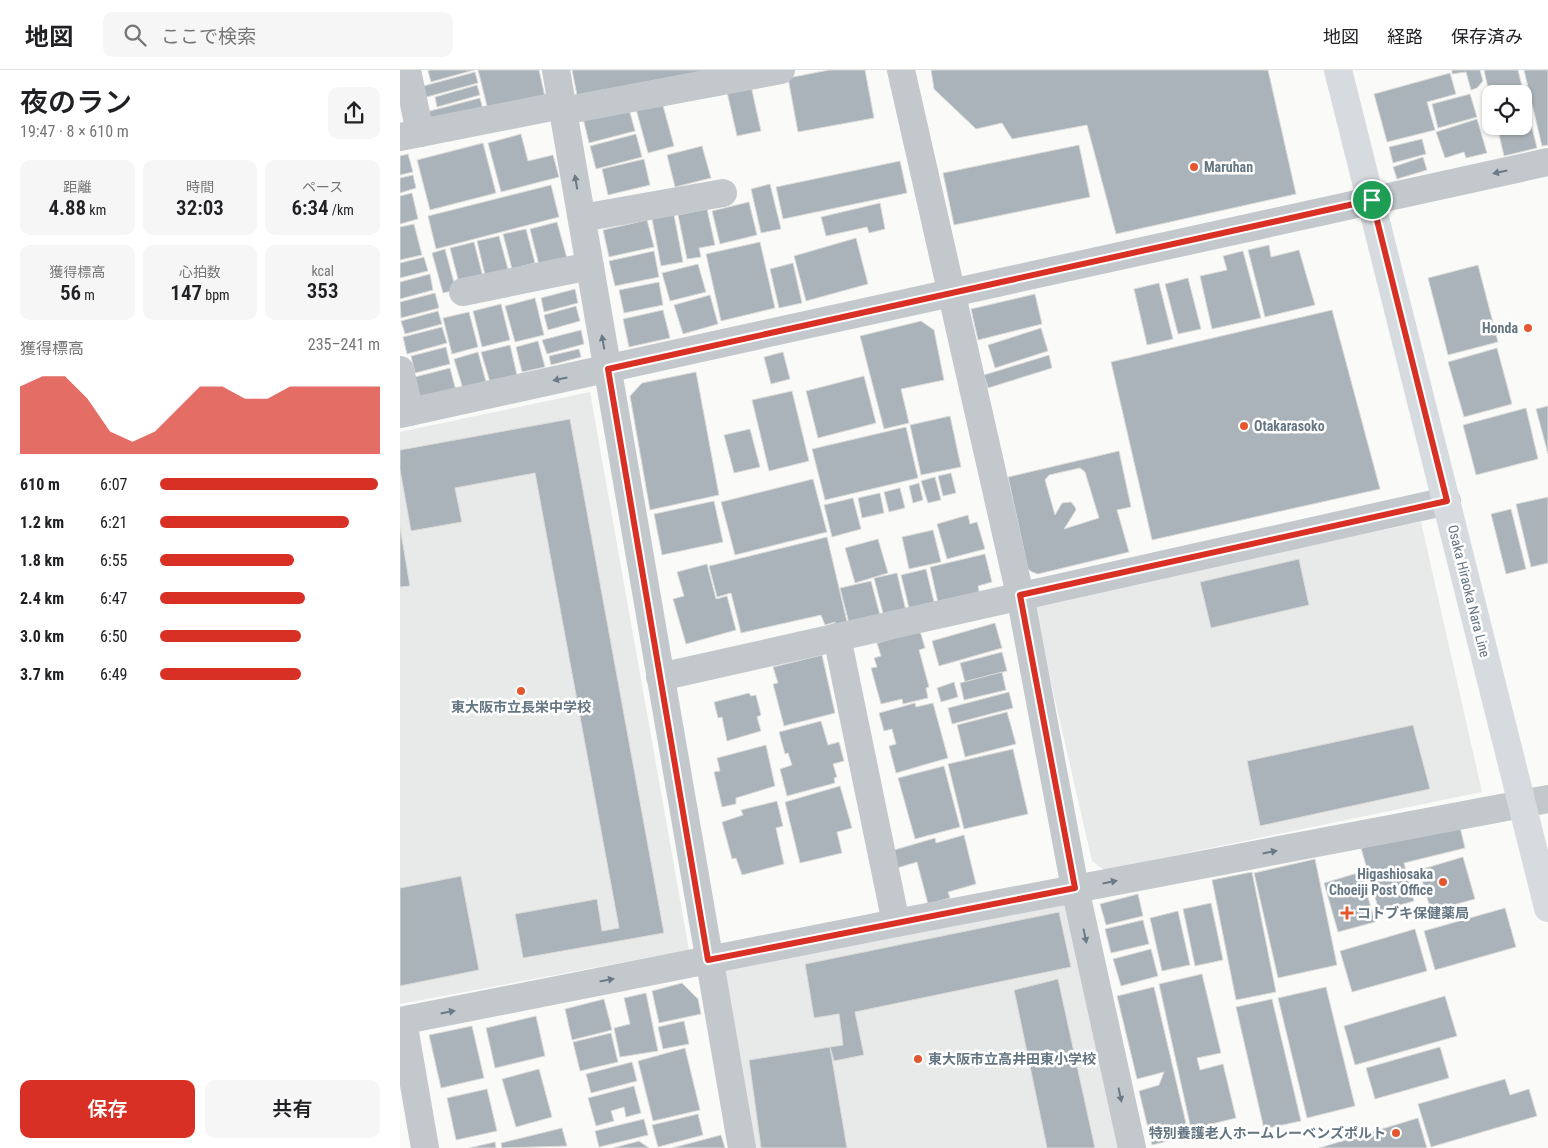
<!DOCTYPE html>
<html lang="ja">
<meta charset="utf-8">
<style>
body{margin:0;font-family:"Roboto Condensed","Noto Sans JP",sans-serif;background:#f6f6f6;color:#202124;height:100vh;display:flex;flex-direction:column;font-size:19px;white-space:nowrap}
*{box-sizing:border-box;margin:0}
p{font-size:16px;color:#757577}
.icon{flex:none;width:28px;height:28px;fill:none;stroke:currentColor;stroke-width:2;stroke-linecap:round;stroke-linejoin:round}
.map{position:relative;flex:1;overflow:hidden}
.panel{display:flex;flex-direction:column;background:#fff;width:400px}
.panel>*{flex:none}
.buttons{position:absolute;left:1082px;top:15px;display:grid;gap:10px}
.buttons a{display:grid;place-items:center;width:50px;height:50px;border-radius:10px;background:#fff;box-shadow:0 1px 4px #0004;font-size:25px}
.pin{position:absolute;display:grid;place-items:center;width:42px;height:42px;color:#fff;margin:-21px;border:2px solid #fff;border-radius:50%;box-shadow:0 1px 5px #0007}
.round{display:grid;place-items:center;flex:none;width:52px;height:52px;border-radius:10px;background:#f6f6f6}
.head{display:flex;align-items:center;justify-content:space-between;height:85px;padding:0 20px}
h1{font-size:28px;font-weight:600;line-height:38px}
.metrics{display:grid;grid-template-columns:repeat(3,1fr);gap:8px;height:85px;padding:5px 20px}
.metrics div{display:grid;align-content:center;border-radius:10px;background:#f6f6f6;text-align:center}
.metrics b{font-size:21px;font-weight:600}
.metrics small{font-size:14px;font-weight:400}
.metrics p{font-size:14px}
.chart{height:140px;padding:10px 20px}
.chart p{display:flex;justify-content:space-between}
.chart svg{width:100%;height:90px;margin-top:5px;fill:#d93025;opacity:.7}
.cta{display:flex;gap:10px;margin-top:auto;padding:10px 20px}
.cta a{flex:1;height:58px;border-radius:10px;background:#d93025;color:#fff;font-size:20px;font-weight:600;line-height:58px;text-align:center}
.cta a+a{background:#f6f6f6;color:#202124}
ul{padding:0 20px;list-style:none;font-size:16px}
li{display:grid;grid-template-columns:80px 60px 1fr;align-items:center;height:38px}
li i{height:12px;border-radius:6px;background:#d93025}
header{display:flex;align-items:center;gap:30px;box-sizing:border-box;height:70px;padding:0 25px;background:#fff;border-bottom:1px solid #e0e0e0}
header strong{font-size:24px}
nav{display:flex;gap:28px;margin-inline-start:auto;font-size:18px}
.search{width:350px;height:45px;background:#f6f6f6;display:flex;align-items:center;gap:12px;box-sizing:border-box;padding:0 18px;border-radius:10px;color:#757577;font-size:19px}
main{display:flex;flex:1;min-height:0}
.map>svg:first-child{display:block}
</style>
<header>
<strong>地図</strong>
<div class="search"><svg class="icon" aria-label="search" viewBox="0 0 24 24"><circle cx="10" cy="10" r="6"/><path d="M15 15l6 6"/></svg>ここで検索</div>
<nav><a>地図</a><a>経路</a><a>保存済み</a></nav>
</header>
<main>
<section class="panel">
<div class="head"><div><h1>夜のラン</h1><p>19:47 · 8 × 610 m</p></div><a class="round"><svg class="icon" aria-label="share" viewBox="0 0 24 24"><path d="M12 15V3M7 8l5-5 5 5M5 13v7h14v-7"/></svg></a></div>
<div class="metrics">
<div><p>距離</p><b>4.88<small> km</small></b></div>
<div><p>時間</p><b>32:03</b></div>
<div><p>ペース</p><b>6:34<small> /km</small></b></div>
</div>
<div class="metrics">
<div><p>獲得標高</p><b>56<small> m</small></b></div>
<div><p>心拍数</p><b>147<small> bpm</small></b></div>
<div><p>kcal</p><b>353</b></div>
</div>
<div class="chart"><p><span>獲得標高</span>235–241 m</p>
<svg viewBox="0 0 160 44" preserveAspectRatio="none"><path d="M0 44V11L10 6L20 6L30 17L40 33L50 38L60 33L70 22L80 11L90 11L100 17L110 17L120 11L130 11L140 11L150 11L160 11V44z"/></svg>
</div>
<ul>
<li><b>610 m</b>6:07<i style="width:99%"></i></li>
<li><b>1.2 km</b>6:21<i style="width:86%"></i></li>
<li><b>1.8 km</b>6:55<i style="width:61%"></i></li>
<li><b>2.4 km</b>6:47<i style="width:66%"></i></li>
<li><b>3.0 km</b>6:50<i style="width:64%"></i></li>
<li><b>3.7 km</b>6:49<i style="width:64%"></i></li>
</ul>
<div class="cta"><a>保存</a><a>共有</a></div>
</section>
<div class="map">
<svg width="1148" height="1078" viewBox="0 0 1148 1078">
<rect width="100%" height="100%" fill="#fafaf8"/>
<g fill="#e8e9e9">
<polygon points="190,322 289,880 0,934 0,362"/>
<polygon points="1021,452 1082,722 704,800 692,791 633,534"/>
<polygon points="665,829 719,1078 353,1078 320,900"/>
</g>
<g fill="#aab3b9" stroke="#dcdcda" fill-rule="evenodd">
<polygon points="30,0 74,0 31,12 28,1"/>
<polygon points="78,0 139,0 145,27 88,40"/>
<polygon points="172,0 309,0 177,25"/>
<polygon points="429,0 465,0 474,48 398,62 388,8"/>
<polygon points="531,0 868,0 896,124 716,164 687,55 612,69 602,53 576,59 534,19"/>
<polygon points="1052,0 1080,0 1083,11 1077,18 1071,20 1066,2 1052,4"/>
<polygon points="1084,0 1118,0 1137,78 1104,86 1097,56 1124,56 1124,24 1091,24 1091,32"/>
<polygon points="1124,0 1148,0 1148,75 1142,76"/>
<polygon points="75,2 78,13 23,28 20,17"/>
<polygon points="1050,3 1056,24 1027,32 1035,60 987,72 974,24"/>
<polygon points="77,15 80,25 37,37 35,27"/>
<polygon points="351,16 361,61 337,66 327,22"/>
<polygon points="1070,24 1077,47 1038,58 1032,34"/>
<polygon points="80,28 83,40 29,54 26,42"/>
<polygon points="262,32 274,76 248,83 236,39"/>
<polygon points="228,35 235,61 189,73 183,48"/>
<polygon points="1077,49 1087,83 1066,88 1064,82 1045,88 1036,62"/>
<polygon points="121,64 128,91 153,85 159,107 101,122 88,73"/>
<polygon points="236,64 242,87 196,99 190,76"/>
<polygon points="1022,69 1026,84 993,93 989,77"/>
<polygon points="83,73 96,123 30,140 17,90"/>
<polygon points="679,75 690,127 554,155 543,103"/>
<polygon points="302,76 311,108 275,117 267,85"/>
<polygon points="8,84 13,102 0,105 0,86"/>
<polygon points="1023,87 1027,100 997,109 993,97"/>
<polygon points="244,89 250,115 208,125 202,99"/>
<polygon points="500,91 507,123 383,149 376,117"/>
<polygon points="13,105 16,118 0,123 0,108"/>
<polygon points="370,114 381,159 361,163 351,119"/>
<polygon points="151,115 159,147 36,179 28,146"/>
<polygon points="12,123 18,149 0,154 0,126"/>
<polygon points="349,132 357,165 320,174 312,141"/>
<polygon points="480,133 485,159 469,163 467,157 426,166 421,147"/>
<polygon points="307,139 315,175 299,178 301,187 287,189 278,145"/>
<polygon points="274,145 283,192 261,196 252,149"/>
<polygon points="247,150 254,177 209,187 203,160"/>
<polygon points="157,152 167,188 139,195 130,159"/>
<polygon points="14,154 22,185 0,190 0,157"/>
<polygon points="126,159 135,193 112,199 103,164"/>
<polygon points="99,166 108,199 85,205 77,171"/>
<polygon points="456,168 468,214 406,231 394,186"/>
<polygon points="74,172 83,207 59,213 50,178"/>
<polygon points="360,172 375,238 321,251 306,184"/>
<polygon points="869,175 871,187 899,180 915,235 865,247 848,180"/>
<polygon points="45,179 56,220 43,223 32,183"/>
<polygon points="254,181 259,207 215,216 209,191"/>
<polygon points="843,181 861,248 812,259 800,206 827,200 823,186"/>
<polygon points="24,187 28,201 0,208 0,193"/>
<polygon points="393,193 402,233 379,238 370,199"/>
<polygon points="298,194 306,222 270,231 262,203"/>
<polygon points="1078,195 1098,272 1048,285 1028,208"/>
<polygon points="30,204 33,220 0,229 0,212"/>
<polygon points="788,208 801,259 778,264 765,214"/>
<polygon points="259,212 263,235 224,243 219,220"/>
<polygon points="759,213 773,269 747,275 734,219"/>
<polygon points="175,219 178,233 144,242 141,228"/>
<polygon points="35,223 39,238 1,248 0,232"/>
<polygon points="635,224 642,254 578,270 571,239"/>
<polygon points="310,225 318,254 283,264 274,235"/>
<polygon points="135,228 144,265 115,272 105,236"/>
<polygon points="101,234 110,270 82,277 73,241"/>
<polygon points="176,236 180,251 148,260 144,245"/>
<polygon points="263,240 270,268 229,277 223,249"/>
<polygon points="932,240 980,419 752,470 711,292"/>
<polygon points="38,241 42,254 5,264 1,251"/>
<polygon points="69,242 78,277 52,284 43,248"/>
<polygon points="521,251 534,260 544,310 501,319 509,353 484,359 460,266"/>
<polygon points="42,257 47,273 7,284 3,267"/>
<polygon points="641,258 648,281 595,298 588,275"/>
<polygon points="181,260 184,274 147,284 142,270"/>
<polygon points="138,271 145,297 122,302 116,277"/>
<polygon points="110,275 117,305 90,312 81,282"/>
<polygon points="46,277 50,294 15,303 11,286"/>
<polygon points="1097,278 1112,334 1064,347 1048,292"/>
<polygon points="179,279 181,287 151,295 149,286"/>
<polygon points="78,282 86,312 63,319 54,289"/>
<polygon points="383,282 390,309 371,314 364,287"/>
<polygon points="649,285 652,298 588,318 584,305"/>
<polygon points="50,298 57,324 17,328 11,308"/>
<polygon points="296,302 319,425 250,440 230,326 242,313"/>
<polygon points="464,306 476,353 418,368 406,321"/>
<polygon points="392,321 409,391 369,401 352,330"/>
<polygon points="1148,336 1148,384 1136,339"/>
<polygon points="1126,338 1138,389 1076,405 1063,355"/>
<polygon points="550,346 561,397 521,405 510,355"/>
<polygon points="170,349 264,863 123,888 115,844 197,829 202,861 219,858 135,403 55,418 62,452 11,461 0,400 0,380"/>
<polygon points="506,357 518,408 425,430 412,379"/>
<polygon points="350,359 360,397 334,403 324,365"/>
<path d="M719 381 731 437 717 440 729 482 638 504 632 502 628 499 608 407ZM680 398 685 402 699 448 664 459 676 440 675 437 671 432 662 433 655 445 645 410 649 405Z"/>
<polygon points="551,403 556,423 543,426 538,406"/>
<polygon points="535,407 541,430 528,433 521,411"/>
<polygon points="413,409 427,462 335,485 321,432"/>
<polygon points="519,413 523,430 513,433 509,416"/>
<polygon points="500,418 505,438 489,442 484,422"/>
<polygon points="480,423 484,443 462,448 458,428"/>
<polygon points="1148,427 1148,493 1131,497 1116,434"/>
<polygon points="453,428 461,459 432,467 424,435"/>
<polygon points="314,431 323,472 262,485 254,444"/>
<polygon points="1111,439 1126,499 1106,504 1091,444"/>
<polygon points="568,445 570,454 577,452 585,479 547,489 537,454"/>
<polygon points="0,457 10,516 0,517"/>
<polygon points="533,460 541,492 509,499 502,467"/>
<polygon points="427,467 448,556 437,560 435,552 425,555 421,545 341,563 331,523 317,527 309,496"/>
<polygon points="478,469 488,503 455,513 445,478"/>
<polygon points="585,484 592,512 578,516 580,526 539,537 530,497"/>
<polygon points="899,489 909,535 811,558 800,512"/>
<polygon points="307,494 316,529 327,526 336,560 286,574 273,529 284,526 277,502"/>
<polygon points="526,499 535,536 510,542 501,505"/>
<polygon points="497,503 506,541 484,547 474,508"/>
<polygon points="471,511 481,549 450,557 440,518"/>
<polygon points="595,553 602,578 539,596 532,571"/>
<polygon points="520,561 525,578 519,580 529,617 526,618 528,628 503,634 502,629 481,634 471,598 477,597 474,588 481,586 477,573"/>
<polygon points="602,582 607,601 565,612 560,593"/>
<polygon points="422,585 435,643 384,656 373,614 378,613 373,597"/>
<polygon points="602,602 606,620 564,630 560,613"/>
<polygon points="554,612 558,627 541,632 537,618"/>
<polygon points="609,622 613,638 552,654 548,638"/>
<polygon points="349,623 351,626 356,625 361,645 357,647 361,661 327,671 322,647 318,648 314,632"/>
<polygon points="515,633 516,637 533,633 548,688 496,703 489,676 496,674 492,659 484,661 479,643"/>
<polygon points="607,642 616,674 565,687 557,655"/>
<polygon points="421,651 428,675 439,672 444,691 433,694 437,707 434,708 435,713 387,726 380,699 392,695 388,683 385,684 379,662"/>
<polygon points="1013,655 1030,719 860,756 847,691"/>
<polygon points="366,675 375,716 336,728 336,734 322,737 314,702 320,701 317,688"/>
<polygon points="613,679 628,744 564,759 548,694"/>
<polygon points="544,696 560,757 515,769 498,708"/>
<polygon points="440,716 452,758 437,762 442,783 400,793 385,732"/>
<polygon points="377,731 383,756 376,758 384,794 342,805 336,788 332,789 322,752 343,745 341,740"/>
<polygon points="1059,753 1065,778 1004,793 1014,831 979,841 961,778"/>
<polygon points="564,765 576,814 548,822 550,828 528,834 517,792 497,798 491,781 535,768 536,773"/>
<polygon points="1063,787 1075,829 1031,841 1019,800"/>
<polygon points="915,789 937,895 878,908 854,803"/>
<polygon points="852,802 876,922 836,930 812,810"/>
<polygon points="961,802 975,852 938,862 924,813"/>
<polygon points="61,806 79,900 0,916 0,818"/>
<polygon points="738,824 743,846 706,855 700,834"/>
<polygon points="811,833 823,890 795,896 783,839"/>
<polygon points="1105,838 1116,877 1035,900 1024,861"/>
<polygon points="778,841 790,895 762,901 750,848"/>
<polygon points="659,842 671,897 455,942 464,985 434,991 430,977 443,975 439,944 414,948 405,894"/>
<polygon points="743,850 749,874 711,883 705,859"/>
<polygon points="1015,859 1027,901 952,922 940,881"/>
<polygon points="751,879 758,906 721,916 713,889"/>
<polygon points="802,904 821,983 797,988 800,1000 823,994 836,1048 791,1059 759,914"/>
<polygon points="658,909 695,1078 647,1078 614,920"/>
<polygon points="282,913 298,929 301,944 259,953 252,921"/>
<polygon points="754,917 789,1066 752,1075 739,1021 759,1015 764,1002 737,1009 717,926"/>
<polygon points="926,917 955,1036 907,1048 878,928"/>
<polygon points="246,923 258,981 220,987 214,958 230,954 224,928"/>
<polygon points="1045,926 1057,966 955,995 944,956"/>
<polygon points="204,929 212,960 172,970 165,939"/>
<polygon points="872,929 901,1051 864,1059 836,937"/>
<polygon points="136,946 145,986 95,998 86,958"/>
<polygon points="284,951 289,974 263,979 258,957"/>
<polygon points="72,956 84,1008 41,1018 29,965"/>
<polygon points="211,963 218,992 180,1001 173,972"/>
<polygon points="430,977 447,1078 361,1078 349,990"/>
<polygon points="1040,977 1049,1008 975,1029 966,998"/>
<polygon points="285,978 300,1040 253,1051 238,991"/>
<polygon points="232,992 237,1011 191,1023 186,1004"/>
<polygon points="139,999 152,1047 116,1057 102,1009"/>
<polygon points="1105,1009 1110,1025 1129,1019 1137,1046 1031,1077 1018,1034"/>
<polygon points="234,1016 241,1043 226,1047 224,1037 211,1041 214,1051 196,1056 188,1028"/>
<polygon points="87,1019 97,1061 56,1070 47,1028"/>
<polygon points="298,1044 303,1065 258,1077 252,1055"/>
<polygon points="1018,1048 1027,1078 919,1078"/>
<polygon points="244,1049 248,1065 199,1077 195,1061"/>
<polygon points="162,1058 167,1076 102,1078 101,1073"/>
<polygon points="321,1065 325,1078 272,1078"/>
<polygon points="239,1071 249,1078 213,1078"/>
<polygon points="95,1072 96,1078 69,1078"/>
</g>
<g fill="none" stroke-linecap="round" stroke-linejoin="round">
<g stroke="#c3c8cc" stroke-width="28">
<polyline points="7,0 20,63"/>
<polyline points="156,0 342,1078"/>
<polyline points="501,0 620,525 675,818 732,1078"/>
<polyline points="163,41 381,0"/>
<polyline points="0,67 162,35"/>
<polyline points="182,148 323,123"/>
<polyline points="63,222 190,196"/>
<polyline points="0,300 10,342"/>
<polyline points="0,344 1148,92"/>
<polyline points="437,567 496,853"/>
<polyline points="260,607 1047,431"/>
<polyline points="0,951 496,853 1148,729"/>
<polyline points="3,951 25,1078"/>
</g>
<polyline stroke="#d6dbdf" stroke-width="28" points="938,0 1148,838"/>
</g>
<defs><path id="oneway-solid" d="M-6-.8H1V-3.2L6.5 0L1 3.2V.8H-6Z" transform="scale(1.25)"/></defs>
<g fill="#6a7a87">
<use href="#oneway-solid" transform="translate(1100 102) rotate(168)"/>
<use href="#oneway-solid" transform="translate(176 112) rotate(-100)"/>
<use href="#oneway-solid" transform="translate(203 272) rotate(-100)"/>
<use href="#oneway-solid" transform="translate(160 309) rotate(168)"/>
<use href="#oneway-solid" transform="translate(870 782) rotate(-11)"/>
<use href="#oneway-solid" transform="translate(710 812) rotate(-11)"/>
<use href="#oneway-solid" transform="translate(685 866) rotate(78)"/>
<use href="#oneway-solid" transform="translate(207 910) rotate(-11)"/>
<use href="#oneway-solid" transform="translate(48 942) rotate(-11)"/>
<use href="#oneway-solid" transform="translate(720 1025) rotate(78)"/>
</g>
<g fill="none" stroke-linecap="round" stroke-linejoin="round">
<g stroke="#fff" stroke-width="10">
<polygon id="route" points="972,130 1047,431 620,525 675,818 308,890 208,299"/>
</g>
<use href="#route" stroke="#d93025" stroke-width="6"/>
</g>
<g fill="#e4572e" stroke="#fff" stroke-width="2">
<circle cx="794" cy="97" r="5"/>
<circle cx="1128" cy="258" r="5"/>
<circle cx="844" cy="356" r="5"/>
<circle cx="121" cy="621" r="5"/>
<circle cx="1043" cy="812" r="5"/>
<path d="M944.5 835.5h5v5h5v5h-5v5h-5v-5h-5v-5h5z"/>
<circle cx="518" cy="989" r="5"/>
<circle cx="996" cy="1063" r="5"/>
</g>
<g text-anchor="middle" stroke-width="5" stroke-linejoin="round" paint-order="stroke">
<g font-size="14" font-weight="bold" fill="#657683" stroke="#fff" text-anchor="start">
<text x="804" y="102">Maruhan</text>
<text x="1118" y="263" text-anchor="end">Honda</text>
<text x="854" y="361">Otakarasoko</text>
<text x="121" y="642" text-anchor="middle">東大阪市立長栄中学校</text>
<text x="1033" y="809" text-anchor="end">Higashiosaka<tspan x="1033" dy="16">Choeiji Post Office</tspan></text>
<text x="957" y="848">コトブキ保健薬局</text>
<text x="528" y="994">東大阪市立高井田東小学校</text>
<text x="986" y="1068" text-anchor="end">特別養護老人ホームレーベンズポルト</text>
</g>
<g font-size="14" fill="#657683" stroke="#fff">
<text transform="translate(1069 521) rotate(76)" y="5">Osaka Hiraoka Nara Line</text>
</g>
</g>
</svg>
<div class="buttons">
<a><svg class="icon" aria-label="locate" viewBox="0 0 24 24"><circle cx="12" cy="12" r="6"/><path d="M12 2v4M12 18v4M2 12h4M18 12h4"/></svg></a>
</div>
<div class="pin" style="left:972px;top:130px;background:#1e9e55"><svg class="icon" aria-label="arrive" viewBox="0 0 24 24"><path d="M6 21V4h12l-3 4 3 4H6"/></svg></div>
</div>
</main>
